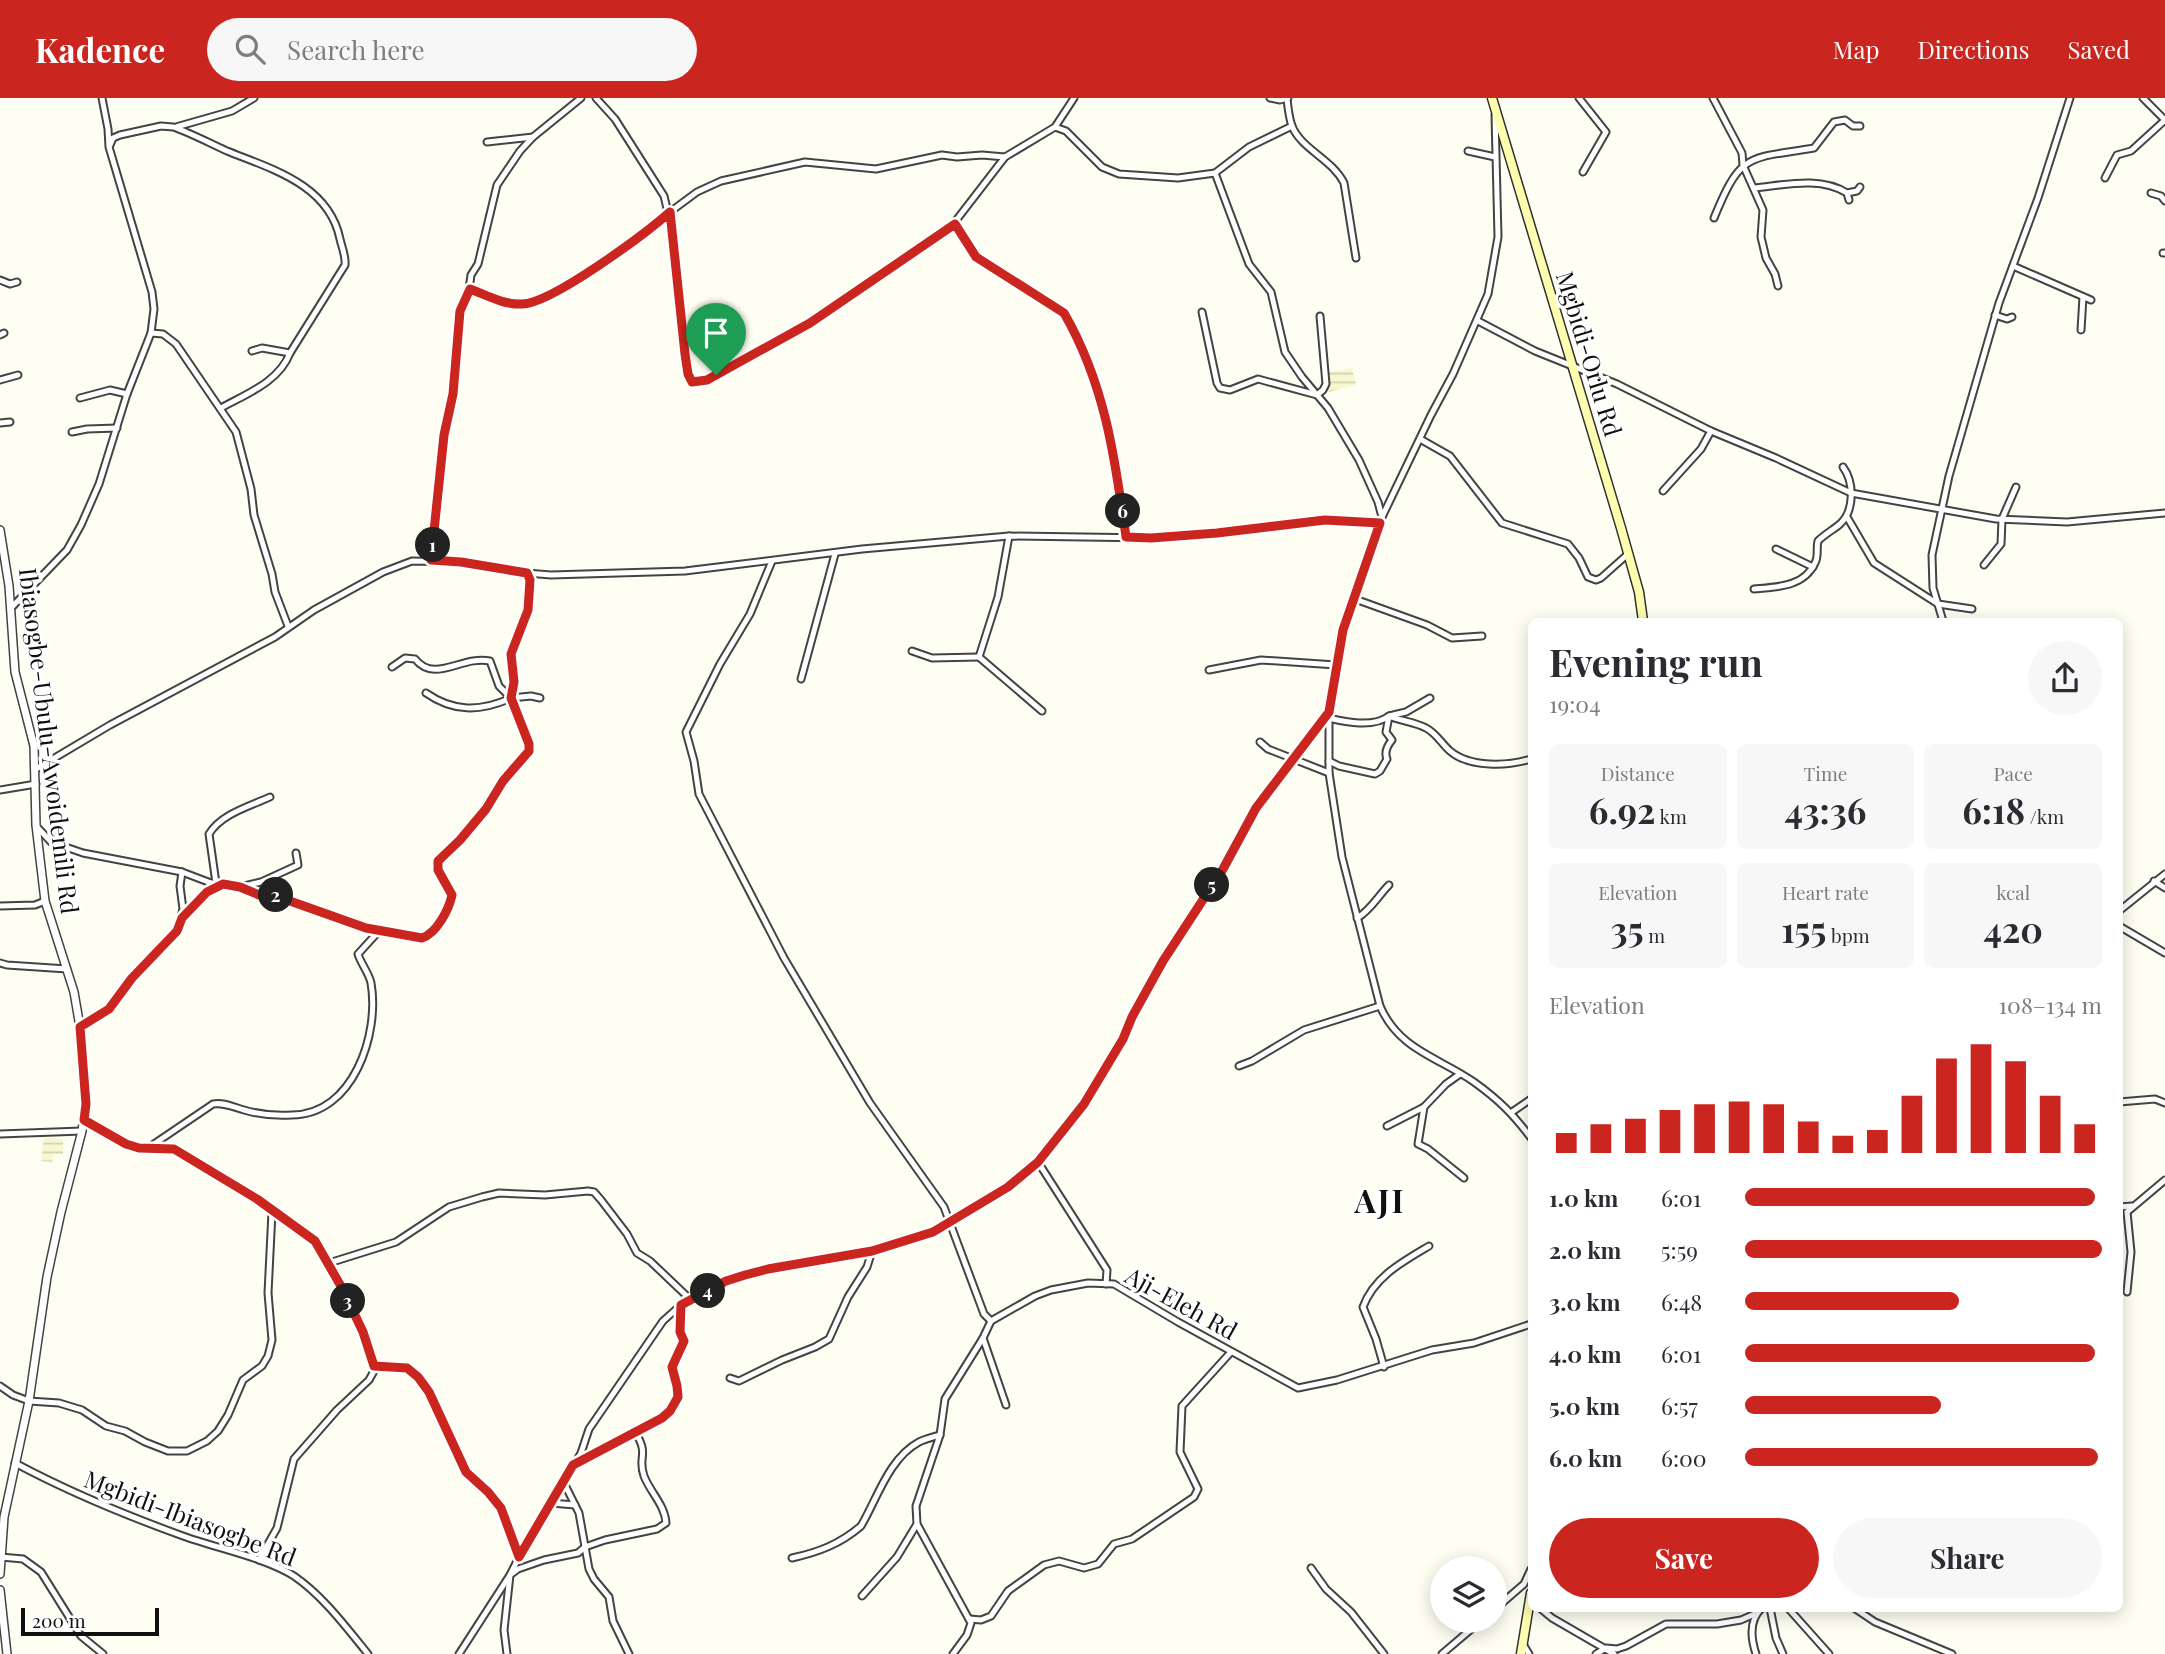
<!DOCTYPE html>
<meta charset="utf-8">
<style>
body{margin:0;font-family:"Playfair Display",serif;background:#f7f7f7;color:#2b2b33;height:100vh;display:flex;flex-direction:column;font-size:26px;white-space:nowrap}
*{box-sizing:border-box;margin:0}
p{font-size:23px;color:#7c7c81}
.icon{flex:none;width:38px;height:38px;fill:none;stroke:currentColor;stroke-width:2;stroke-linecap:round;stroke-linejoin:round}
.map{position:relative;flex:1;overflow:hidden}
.sheet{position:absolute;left:1528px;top:520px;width:595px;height:994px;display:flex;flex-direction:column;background:#fff;border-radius:10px;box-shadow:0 4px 18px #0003}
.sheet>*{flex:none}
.tools{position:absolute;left:1430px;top:1458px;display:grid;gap:14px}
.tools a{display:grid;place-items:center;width:77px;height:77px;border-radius:50%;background:#fff;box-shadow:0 4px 18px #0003;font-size:35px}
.scale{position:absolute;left:21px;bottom:18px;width:138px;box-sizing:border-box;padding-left:7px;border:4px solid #101010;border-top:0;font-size:19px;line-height:24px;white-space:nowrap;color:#101010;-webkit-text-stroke:5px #fff;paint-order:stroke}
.pin{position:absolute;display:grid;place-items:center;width:60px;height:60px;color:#fff;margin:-72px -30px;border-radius:50% 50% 50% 0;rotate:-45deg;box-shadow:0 0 7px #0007}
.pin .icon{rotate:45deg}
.km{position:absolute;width:35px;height:35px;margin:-18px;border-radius:50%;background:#222;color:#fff;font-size:19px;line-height:35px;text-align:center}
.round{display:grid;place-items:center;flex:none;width:74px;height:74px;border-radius:37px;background:#f7f7f7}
.headline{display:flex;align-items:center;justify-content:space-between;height:119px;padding:0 21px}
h1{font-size:38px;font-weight:700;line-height:52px}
.figures{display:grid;grid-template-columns:repeat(3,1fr);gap:10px;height:119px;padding:7px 21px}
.figures div{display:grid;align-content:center;border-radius:10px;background:#f7f7f7;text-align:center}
.figures b{font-size:35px;font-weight:700}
.figures small{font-size:19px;font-weight:400}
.figures p{font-size:19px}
.chart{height:196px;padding:14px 21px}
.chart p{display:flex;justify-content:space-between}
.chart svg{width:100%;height:126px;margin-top:7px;stroke:#ca251e;stroke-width:6}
.button{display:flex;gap:14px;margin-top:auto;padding:14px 21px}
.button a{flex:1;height:80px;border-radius:42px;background:#ca251e;color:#fff;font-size:28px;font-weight:700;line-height:80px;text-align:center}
.button a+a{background:#f7f7f7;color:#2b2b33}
ul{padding:0 21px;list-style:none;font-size:23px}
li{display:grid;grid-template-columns:112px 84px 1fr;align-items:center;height:52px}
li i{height:18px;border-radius:9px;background:#ca251e}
header{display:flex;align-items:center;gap:42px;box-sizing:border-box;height:98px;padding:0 35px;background:#ca251e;color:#fff}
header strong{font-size:33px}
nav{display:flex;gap:38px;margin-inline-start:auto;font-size:24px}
.search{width:490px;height:63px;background:#f7f7f7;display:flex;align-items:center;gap:18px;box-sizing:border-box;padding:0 24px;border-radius:38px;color:#7c7c81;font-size:26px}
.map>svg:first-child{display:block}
</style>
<header>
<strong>Kadence</strong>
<div class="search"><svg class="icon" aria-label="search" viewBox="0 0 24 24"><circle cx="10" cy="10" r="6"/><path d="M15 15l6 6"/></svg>Search here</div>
<nav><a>Map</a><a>Directions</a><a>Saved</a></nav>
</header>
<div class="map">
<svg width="2165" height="1556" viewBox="0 0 2165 1556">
<defs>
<pattern id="farmland-rules" width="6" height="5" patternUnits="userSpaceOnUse" patternTransform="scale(1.75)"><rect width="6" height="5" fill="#f7f7d0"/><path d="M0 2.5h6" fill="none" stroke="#d3d3b2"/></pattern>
</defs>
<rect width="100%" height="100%" fill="#fffef3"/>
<g fill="url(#farmland-rules)">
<polygon points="1352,270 1356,287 1329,294 1325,275"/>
<polygon points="44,1040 63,1041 63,1056 54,1056 52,1064 41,1063"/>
</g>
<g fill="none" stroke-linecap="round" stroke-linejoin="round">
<g stroke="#434343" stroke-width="9">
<g id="minor">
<polyline points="596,0 615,21 664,98 673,136 686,267 689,282 695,285 745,262 810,225 951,129 1005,59 1055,29 1074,0"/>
<polyline points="1270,0 1280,2 1288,0"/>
<polyline points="1579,0 1606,34 1583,74"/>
<polyline points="1713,0 1742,55 1743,67 1763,112 1761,139 1766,160 1775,176 1778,188"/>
<polyline points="2143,0 2165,22"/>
<path d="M1287 1C1288 10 1289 20 1292 28 1301 51 1332 61 1344 85L1356 160"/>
<path d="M1495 17 1498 139 1488 196 1453 276 1431 317 1382 419 1344 532 1329 614V675L1342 759 1380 908C1399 952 1438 959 1474 984 1499 1002 1513 1016 1531 1040"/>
<polyline points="176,29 232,13 254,0"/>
<polyline points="1055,29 1066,33 1102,69 1119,76 1178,80 1215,75 1249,49 1292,28"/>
<polyline points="487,44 533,39 581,0"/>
<path d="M110 47 113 40 120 37 161 28 173 29C191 35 209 45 227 53 272 71 329 87 340 141 342 150 346 158 345 167L290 255"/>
<polyline points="1468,53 1495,59"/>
<polyline points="1215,75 1249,166 1271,194 1285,254 1302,279 1328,310 1359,362 1378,404 1382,419"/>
<polyline points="2105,80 2117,57 2131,53 2165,22"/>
<path d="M1754 90C1785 87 1820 78 1847 95L1849 102"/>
<polyline points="1847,95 1857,93 1860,89"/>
<polyline points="2151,95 2161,98 2165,103"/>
<path d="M1714 120C1741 53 1749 61 1814 50L1834 24 1845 22 1853 28H1860"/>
<path d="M955 126 976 159 1064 215C1104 285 1115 361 1126 439"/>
<polyline points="2163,155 2165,155"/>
<polyline points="2013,168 2091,202"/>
<polyline points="0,182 10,186 17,184"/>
<polyline points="469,191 512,206 536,204 597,168 697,94 721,83 805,64 876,71 942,57 957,59 982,57 1005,59"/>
<polyline points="1202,214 1217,285 1220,290 1230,292 1258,281 1317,297 1323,292 1326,286 1320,218"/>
<polyline points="1995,217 2007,221 2012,219"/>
<polyline points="1478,223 1535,253 1617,286 1711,333 1776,360 1851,395 1996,421 2067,424 2165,415"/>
<polyline points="2081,232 2083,199"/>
<polyline points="151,235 163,236 176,246 236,334 251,391 254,417 272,476 275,494 288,528"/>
<polyline points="0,237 4,235"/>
<polyline points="0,282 18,277"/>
<polyline points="80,300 110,292 127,296"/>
<path d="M221 310C246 296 279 284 290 255L262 250 252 253"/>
<polyline points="0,325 10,324"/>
<polyline points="72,334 87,331 117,330"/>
<polyline points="1420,341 1450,358 1502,425 1568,446 1579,460 1588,479 1596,482 1601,480 1628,456"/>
<polyline points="1663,393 1701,351 1711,333"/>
<polyline points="1847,419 1874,465 1938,506 1972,511"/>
<polyline points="1009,438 998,499 979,559 1042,613"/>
<polyline points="1776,451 1813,469"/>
<polyline points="431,462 444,337 453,296 460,213 469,191 471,177 478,166 497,87 520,53 533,39"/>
<polyline points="772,463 750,516 720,566 686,634 694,663 699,696 784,860 870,1005 944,1109 984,1216 991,1223"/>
<polyline points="1984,467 2001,446 2002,421 2016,389"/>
<path d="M1754 491C1777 489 1804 489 1815 465 1819 458 1816 450 1818 443 1825 436 1833 432 1840 426 1855 412 1854 384 1843 369"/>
<polyline points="1355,501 1427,527 1452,540 1482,538"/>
<polyline points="11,510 67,452 81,427 99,386 127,296 151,235 154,211 152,194 109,49 108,31 102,0"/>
<polyline points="1943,523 1933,490 1932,457 1949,378 1999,205 2038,100 2070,0"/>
<polyline points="912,553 932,560 979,559"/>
<path d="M392 569 405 560 415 561C435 586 462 557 490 563L499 588 511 600 531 598 540 600"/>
<polyline points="1209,572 1261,562 1336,567"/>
<polyline points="801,581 835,456"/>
<path d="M426 595C453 614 480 614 511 600"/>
<path d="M1328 620C1346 624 1373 630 1389 618 1401 623 1415 624 1426 630 1436 635 1442 646 1450 653 1470 670 1508 668 1531 661"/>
<polyline points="1260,644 1268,651 1329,675"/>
<path d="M1329 663 1339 668 1375 676 1380 673 1387 661C1384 654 1387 648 1392 642L1386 634 1389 618 1406 614 1430 600"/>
<polyline points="36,671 110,627 275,539 314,512 383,474 412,463 461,464 503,473 551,477 685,473 862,451 1009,438 1151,440 1217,435 1326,422 1380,425"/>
<polyline points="0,692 36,686"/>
<path d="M38 730 51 744 83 755 182 774 211 785 240 789 259 797H273L366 829 417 840 426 839C435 829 455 810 452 794 449 782 435 777 438 763L460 742 486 711 504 683 528 655 529 646 511 600 514 584 511 556 528 512 530 482 528 475"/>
<polyline points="2154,783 2165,790"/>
<path d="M216 785 209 736C221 716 250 708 270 699"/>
<polyline points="240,789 261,784 298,767 296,755"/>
<polyline points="0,808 35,807 45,803"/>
<polyline points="2119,813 2165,776"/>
<polyline points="182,820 201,801 211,785"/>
<path d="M1357 820C1370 813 1378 798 1389 787"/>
<polyline points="2119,828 2165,855"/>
<polyline points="0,865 7,867 67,871"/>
<polyline points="80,929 109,911 132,880 177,833 183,811 180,788 182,774"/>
<polyline points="1239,968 1252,963 1304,932 1380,908"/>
<polyline points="2119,1004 2155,1001 2165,1005"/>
<polyline points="1424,1009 1418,1046 1428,1051 1464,1080"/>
<polyline points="1512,1014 1531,1001"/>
<polyline points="84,1022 126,1046 139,1050 174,1051 257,1101 315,1143 342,1190 363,1234 374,1265 374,1273 369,1282 337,1312 294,1361 277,1430 259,1462"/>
<polyline points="1387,1028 1424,1009 1446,986 1460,976"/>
<polyline points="0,1036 82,1033"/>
<path d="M148 1050 213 1006C224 1004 233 1009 244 1012 258 1016 277 1018 292 1017 353 1017 380 936 371 885 369 875 361 866 358 856L379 833"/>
<polyline points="1038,1064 1107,1172 1106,1186"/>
<polyline points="2119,1109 2132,1108"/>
<polyline points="329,1165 396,1144 449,1109 482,1099 499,1095 545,1097 588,1093 594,1094 601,1102 627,1136 637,1155 650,1163 691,1202"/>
<polyline points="2127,1194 2131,1154 2127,1114 2165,1082"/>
<polyline points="983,1240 1006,1307"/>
<polyline points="374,1268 407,1270 418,1279 429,1294 466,1374 488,1394 501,1410 519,1459"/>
<path d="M1384 1269 1376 1241 1363 1209C1374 1179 1402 1164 1429 1148"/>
<polyline points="730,1280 739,1283 782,1262 815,1249 829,1241 848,1199 867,1169 872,1153"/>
<polyline points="0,1288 13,1297 29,1303 59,1305 82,1312 106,1328 125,1333 145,1344 168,1353 187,1353 207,1343 218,1333 228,1317 243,1282 262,1268 268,1258 272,1242 268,1195 272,1114"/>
<path d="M15 1365C69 1394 125 1417 183 1438 216 1450 266 1460 294 1478 323 1498 346 1529 368 1556"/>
<path d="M576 1366C597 1355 666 1324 675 1307 682 1295 675 1281 672 1269L684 1243 680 1234 681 1207"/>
<polyline points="564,1385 579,1415 589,1471 594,1481 609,1499 613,1523 629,1556"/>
<polyline points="551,1405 575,1407"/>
<polyline points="917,1426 971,1525 967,1537 953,1556"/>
<polyline points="1,1459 23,1461 41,1474 81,1538 103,1556"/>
<path d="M792 1460C819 1454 840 1446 861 1428 877 1401 889 1360 919 1344 925 1341 933 1339 940 1337"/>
<polyline points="1311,1470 1326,1491 1351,1514 1384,1556"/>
<polyline points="862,1498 897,1459 917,1426 916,1408 940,1337 945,1301 983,1240 991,1223 1035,1198 1051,1192 1088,1185 1114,1186 1178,1224 1298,1290 1337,1282 1432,1252 1474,1245 1531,1226"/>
<polyline points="1540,1510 1552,1520 1614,1556"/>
<polyline points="1770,1510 1776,1540 1783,1556"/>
<polyline points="1788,1510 1829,1556"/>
<polyline points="1854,1510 1875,1524 1952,1556"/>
<polyline points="1494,1512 1524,1486 1531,1471"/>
<polyline points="970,1521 981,1522 991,1518 1008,1493 1044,1467 1059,1463 1084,1470 1098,1466 1114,1446 1132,1441 1194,1399 1198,1391 1180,1354 1182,1308 1231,1254"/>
<polyline points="1523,1546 1529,1556"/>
<polyline points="459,1556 510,1477 522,1453 564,1385 581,1355 589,1331 663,1223 681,1207 726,1183 768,1171 872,1153 911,1143 933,1134 1008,1089 1038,1064 1084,1006 1123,941 1132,919 1176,840 1223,771 1256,710 1329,614"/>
<path d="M507 1556 504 1532 510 1477 518 1471 544 1462 578 1455 585 1449 605 1442 657 1431 666 1425C665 1407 650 1394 644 1378 637 1359 650 1357 635 1334"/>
<polyline points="1442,1556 1482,1522"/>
<polyline points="1596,1556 1606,1550 1617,1551 1626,1548 1666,1526 1717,1526 1741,1522 1757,1515"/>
<path d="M1756 1556C1751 1541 1749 1522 1762 1510"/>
</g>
</g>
<g stroke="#434343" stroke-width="10">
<g id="tertiary">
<polyline points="0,432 9,488 15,574 34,648 36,727 45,803 74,894 80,929 86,1006 82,1033 61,1114 47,1179 29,1303 4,1419 0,1476"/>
<polyline points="0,1492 7,1556"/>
</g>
</g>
<g stroke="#323232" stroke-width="11">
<g id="secondary">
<polyline points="1492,0 1621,430 1639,494 1643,523"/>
<polyline points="1521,1556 1531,1495"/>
</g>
</g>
<use href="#minor" stroke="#fff" stroke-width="5"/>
<use href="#tertiary" stroke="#fff" stroke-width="7"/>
<use href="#secondary" stroke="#fffdae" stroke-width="8"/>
</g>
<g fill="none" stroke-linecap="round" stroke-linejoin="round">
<g stroke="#fff" stroke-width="14">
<path id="route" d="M670 114 685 256 688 276 692 284 707 282 810 225 955 126 976 159 1064 215C1105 286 1115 360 1126 439L1151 440 1217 435 1325 422 1380 425 1343 532 1329 614 1256 710 1223 771 1163 863 1132 919 1123 941 1084 1006 1038 1064 1008 1089 933 1134 872 1153 768 1171 745 1177 726 1183 681 1207 680 1234 684 1243 672 1269 677 1288 678 1299 670 1313 662 1320 573 1367 519 1459 501 1410 488 1394 466 1374 429 1294 418 1279 407 1270 374 1268 363 1234 342 1190 315 1143 257 1101 174 1051 139 1050 126 1046 84 1022 86 1006 80 929 109 911 132 880 177 833 182 820 207 794 223 786 240 789 259 797H273L366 830 422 840C437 835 449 811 452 797L438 772V763L460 742 486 711 503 683 529 653V646L511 600 514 584 511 556 528 512 530 482 527 475 461 464 431 462 444 337 453 296 460 213 470 191C486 197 504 207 522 206 551 206 645 136 670 114Z"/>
</g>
<use href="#route" stroke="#ca251e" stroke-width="9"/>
</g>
<g text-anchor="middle" stroke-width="7" stroke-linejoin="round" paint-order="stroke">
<g font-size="24" fill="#101010" stroke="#fff">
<text transform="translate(1588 256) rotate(73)" y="8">Mgbidi-Orlu Rd</text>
<text transform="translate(48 643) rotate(83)" y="8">Ibiasogbe-Ubulu-Awoidemili Rd</text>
<text transform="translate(1181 1206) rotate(29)" y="8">Aji-Eleh Rd</text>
<text transform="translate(190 1421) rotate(21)" y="8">Mgbidi-Ibiasogbe Rd</text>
</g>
<g font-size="32" font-weight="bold" letter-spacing="2" fill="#101010" stroke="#fff">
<text x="1380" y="1115">AJI</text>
</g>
</g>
</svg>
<div class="tools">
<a><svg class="icon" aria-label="layers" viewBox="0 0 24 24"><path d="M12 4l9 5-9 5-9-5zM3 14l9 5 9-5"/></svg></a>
</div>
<div class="scale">200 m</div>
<div class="pin" style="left:716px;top:277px;background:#1e9e55"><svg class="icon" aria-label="arrive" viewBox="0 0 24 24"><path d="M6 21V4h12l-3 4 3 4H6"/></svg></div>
<b class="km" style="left:433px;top:447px">1</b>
<b class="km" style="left:276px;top:797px">2</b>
<b class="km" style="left:348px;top:1203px">3</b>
<b class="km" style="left:708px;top:1193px">4</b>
<b class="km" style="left:1212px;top:787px">5</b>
<b class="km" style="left:1123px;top:413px">6</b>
<section class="sheet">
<div class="headline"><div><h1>Evening run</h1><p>19:04</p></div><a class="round"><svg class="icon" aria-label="share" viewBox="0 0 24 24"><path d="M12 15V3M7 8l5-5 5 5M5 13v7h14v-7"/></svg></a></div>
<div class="figures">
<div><p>Distance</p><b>6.92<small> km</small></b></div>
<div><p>Time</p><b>43:36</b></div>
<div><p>Pace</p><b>6:18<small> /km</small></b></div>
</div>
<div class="figures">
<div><p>Elevation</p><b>35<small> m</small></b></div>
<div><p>Heart rate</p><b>155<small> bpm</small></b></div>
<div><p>kcal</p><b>420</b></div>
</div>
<div class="chart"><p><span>Elevation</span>108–134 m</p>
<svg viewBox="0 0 160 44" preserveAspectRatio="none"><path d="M5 44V37M15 44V34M25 44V32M35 44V29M45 44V27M55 44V26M65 44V27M75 44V33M85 44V38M95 44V36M105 44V24M115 44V11M125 44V6M135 44V12M145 44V24M155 44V34"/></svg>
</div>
<ul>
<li><b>1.0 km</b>6:01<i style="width:98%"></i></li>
<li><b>2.0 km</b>5:59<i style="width:100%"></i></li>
<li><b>3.0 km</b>6:48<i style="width:60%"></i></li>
<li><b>4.0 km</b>6:01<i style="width:98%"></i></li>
<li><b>5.0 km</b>6:57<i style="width:55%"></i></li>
<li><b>6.0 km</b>6:00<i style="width:99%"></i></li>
</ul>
<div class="button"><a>Save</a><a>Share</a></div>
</section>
</div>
